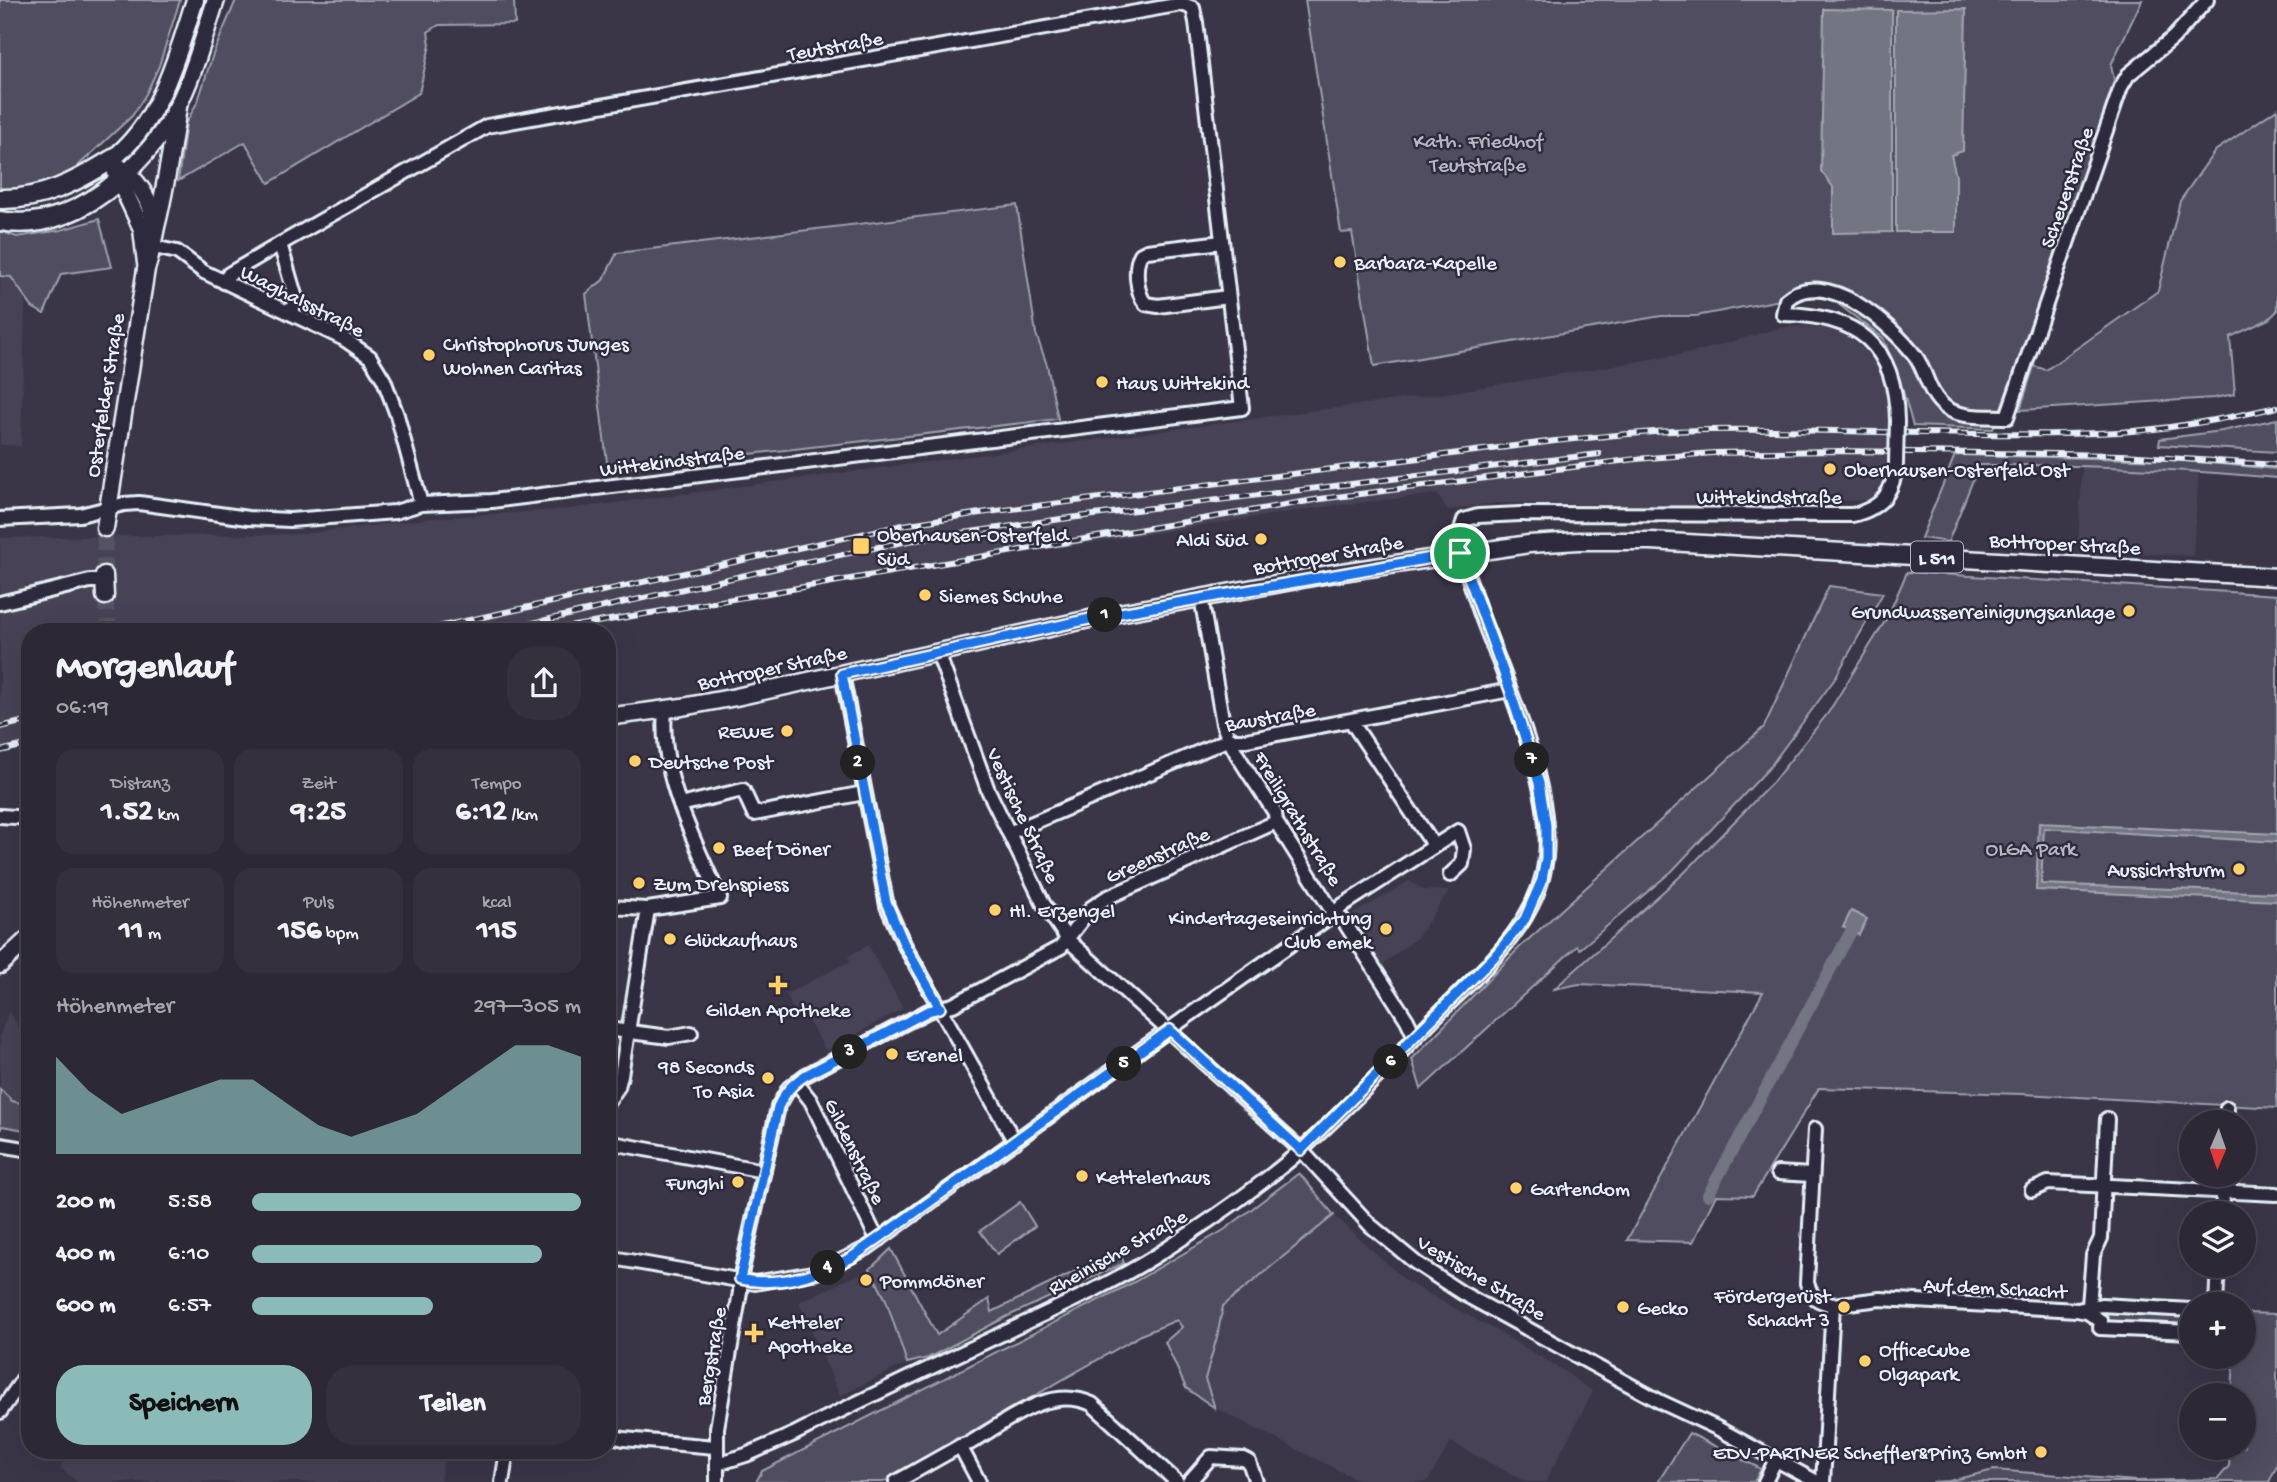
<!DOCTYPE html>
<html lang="de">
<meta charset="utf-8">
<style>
body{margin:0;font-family:"Gochi Hand",sans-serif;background:#34303e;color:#f1f3f6;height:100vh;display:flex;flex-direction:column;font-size:26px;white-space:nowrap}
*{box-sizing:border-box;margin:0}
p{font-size:23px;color:#a6a6ad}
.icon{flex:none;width:38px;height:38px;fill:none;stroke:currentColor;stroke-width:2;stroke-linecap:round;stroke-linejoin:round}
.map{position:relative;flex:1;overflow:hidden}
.drawer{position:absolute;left:21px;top:623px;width:595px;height:836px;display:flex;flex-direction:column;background:#2c2836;border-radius:28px;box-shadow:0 7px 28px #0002,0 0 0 2px #484451}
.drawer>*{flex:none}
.needle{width:46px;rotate:182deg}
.fabs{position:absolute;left:2179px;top:1110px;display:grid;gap:14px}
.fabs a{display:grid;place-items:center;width:77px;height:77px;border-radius:50%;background:#2c2836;box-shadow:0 7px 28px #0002,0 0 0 2px #484451;font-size:35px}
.pin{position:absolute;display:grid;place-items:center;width:60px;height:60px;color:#fff;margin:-30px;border:4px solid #fff;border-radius:50%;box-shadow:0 2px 7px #0007}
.km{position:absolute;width:35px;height:35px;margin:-18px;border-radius:50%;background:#222;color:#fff;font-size:19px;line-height:35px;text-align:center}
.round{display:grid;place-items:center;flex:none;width:74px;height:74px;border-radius:28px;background:#34303e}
.head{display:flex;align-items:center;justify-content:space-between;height:119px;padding:0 35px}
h1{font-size:38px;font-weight:700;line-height:52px}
.stats{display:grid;grid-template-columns:repeat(3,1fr);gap:10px;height:119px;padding:7px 35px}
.stats div{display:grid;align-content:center;border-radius:18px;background:#34303e;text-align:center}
.stats b{font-size:30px;font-weight:700}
.stats small{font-size:19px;font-weight:400}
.stats p{font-size:19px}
.chart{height:196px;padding:14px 35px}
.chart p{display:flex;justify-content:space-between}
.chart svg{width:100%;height:126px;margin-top:7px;fill:#8bbbb9;opacity:.7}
.cta{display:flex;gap:14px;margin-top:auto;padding:14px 35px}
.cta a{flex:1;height:80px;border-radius:28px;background:#8bbbb9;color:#111;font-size:28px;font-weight:700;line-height:80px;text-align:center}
.cta a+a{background:#34303e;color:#f1f3f6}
ul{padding:0 35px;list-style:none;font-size:23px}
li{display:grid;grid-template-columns:112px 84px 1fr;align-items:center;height:52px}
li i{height:18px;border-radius:9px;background:#8bbbb9}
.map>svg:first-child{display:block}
</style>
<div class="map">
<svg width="2277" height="1482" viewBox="0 0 2277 1482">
<rect width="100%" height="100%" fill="#3a3648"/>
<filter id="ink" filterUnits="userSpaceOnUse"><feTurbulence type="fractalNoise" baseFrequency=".0143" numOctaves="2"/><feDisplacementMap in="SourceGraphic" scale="14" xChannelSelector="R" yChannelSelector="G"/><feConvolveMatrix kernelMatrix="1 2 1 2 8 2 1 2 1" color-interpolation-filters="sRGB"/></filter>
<g filter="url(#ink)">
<g fill="#464354">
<polygon points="0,277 26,278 21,446 0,445"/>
<polygon points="1801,326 1832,328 1850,338 1870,354 1884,375 1894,395 1889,485 1874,500 1702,506 1495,503 1448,510 1437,494 1315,508 858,579 555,632 30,632 30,747 0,754 0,538 302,534 435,518 569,509 1441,394 1695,352 1779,328"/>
<polygon points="2082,465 2199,471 2193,556 2078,550"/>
<polygon points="1409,881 1424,890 1449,891 1417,938 1375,970 1343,920"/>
<polygon points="868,945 903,1008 826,1051 803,1012 795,1014 786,994 850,961 848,956"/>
<polygon points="9,1011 19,1028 30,1039 30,1105 12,1101 0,1089 0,1035"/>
<polygon points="1334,1215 1407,1282 1495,1330 1561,1369 1593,1392 1545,1482 1526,1482 1451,1442 1427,1482 1362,1482 1215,1408 1205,1379 1217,1337 1223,1306"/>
<polygon points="870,1269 886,1300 907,1363 840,1396 799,1302"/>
<polygon points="68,1451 445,1451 440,1482 163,1482 157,1480 156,1482 78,1482 60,1468"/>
</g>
<g fill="#504e5f" stroke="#9ca0ac" stroke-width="2">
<polygon points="0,0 180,0 159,66 146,94 132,116 79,165 80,173 48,187 0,192"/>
<polygon points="236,0 514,0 515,24 439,25 428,32 430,45 419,93 269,183 245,142 178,181 186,123 198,101 213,54"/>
<path d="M1305 0H2142L2111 65 2114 80C2078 198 2037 313 1993 429L1913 426 1900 380 1883 338 1838 304 1833 290 1696 316H1661L1374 366 1352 232 1341 233Z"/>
<polygon points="2277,109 2277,311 2269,319 2230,337 2235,394 2214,398 2020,410 2034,366 2046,370 2158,291 2180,201 2215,151"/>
<polygon points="1017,205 1036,334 1047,365 1058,419 608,470 586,294 603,280 617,253"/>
<polygon points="99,219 112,267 61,274 44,314 32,307 11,277 0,276 0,231 17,237 61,230"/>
<polygon points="2277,419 2277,452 2159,445 2160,439 2222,431"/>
<path d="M1955 455 2173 460 2277 469V478C2178 469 2079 464 1979 465L1948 542 1921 538Z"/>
<polygon points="1907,572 2277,595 2277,1108 2022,1094 1819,1088 1753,1196 1716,1195 1693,1242 1627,1240 1763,992 1579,984 1554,989 1684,873 1772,783 1828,713 1887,618"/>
<polygon points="1829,586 1883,593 1834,680 1769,768 1672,871 1580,949 1577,946 1421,1089 1412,1059 1519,948 1764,727"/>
<polygon points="0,1089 12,1101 30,1105 30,1131 2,1126 0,1131"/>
<polygon points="1299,1173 1334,1215 1223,1306 1217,1337 1205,1379 1215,1408 1186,1388 1165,1342 1182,1327 1177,1320 1143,1334 883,1482 756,1482 762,1471 1134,1282 1224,1230"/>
<polygon points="1020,1202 1035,1226 997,1254 980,1231"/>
<polygon points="891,1249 937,1335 989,1299 992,1312 1082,1268 1120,1253 1124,1263 1008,1316 928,1358 907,1363 886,1300 870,1269"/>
<polygon points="2112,1311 2191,1314 2191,1328 2111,1324 2107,1320 2107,1314"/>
<polygon points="2244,1313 2277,1314 2277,1465 2269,1482 1932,1482 1949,1481 1994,1470 2136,1481 2218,1479 2229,1466 2230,1447 2244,1447 2244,1395 2232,1395 2234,1356 2244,1356"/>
<polygon points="1689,1433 1761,1469 1754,1482 1658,1482"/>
</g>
<g fill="#737482" stroke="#a2a6b1" stroke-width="2">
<polygon points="1824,9 1892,10 1892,232 1833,233 1833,187 1821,171"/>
<polygon points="1966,9 1963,151 1951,155 1956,176 1956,232 1896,232 1896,10"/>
<polygon points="2039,823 2277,834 2277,842 2044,828 2041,884 2277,893 2277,901 2036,890"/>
<polygon points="1851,911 1867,919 1859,935 1843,927"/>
</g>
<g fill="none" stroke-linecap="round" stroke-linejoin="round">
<polyline stroke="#737482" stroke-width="12" points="1708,1195 1855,924"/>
<g stroke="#545262" stroke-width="16" stroke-dasharray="16 8" stroke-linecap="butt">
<polyline points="104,575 105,528"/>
<polyline points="105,596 109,632"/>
</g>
<g stroke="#e8f1f8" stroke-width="18">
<g id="minor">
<path d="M1222 242 1147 251 1141 254C1134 266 1136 294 1146 304L1158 306 1228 297"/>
<polyline points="154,247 177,252 204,272 344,339 370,357 384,380 397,415 421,504"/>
<polyline points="224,282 229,274 280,244"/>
<path d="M1897 421C1896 344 1857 315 1783 314L1786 300C1825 265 1893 326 1916 357 1927 373 1928 394 1945 407 1960 419 1988 416 2007 417L2121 87 2128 75 2173 38 2207 0"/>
<polyline points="0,519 80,515 124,504 139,503 248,518 290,520 395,512 421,504 492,501 1242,408 1196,22 1193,8 1182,4 487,126 280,244 295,295 292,314"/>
<path d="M1201 597 1223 724C1230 750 1260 788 1275 813L1276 822 1334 914 1343 920 1407 1020 1415 1037"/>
<polyline points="0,603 90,581 104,581"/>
<polyline points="938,653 988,790 1043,903 1068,940 1301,1150 1370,1225 1416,1263 1462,1293 1661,1402 1717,1428 1817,1482"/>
<polyline points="842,674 887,906 904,944 1015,1142"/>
<polyline points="1351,721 1434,846"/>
<polyline points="680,805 743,790 754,814 864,793"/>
<polyline points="0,816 30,818"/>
<polyline points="1009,833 1227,740 1246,740 1510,690"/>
<path d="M607 907 648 909 720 898C694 839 659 776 665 710"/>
<polyline points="607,1029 669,1037 691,1033"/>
<polyline points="796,1082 811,1101 873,1231 880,1239"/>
<polyline points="607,1103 618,1087 621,1075 648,909"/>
<polyline points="2226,1122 2227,1108"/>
<path d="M1815 1129 1807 1283C1812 1299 1817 1301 1833 1305"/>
<polyline points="607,1142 764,1171"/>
<polyline points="0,1145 30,1150"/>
<polyline points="1778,1173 1811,1175"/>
<polyline points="2032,1190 2048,1183 2277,1194"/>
<polyline points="2222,1213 2224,1174"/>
<polyline points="607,1257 755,1283 818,1272 867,1248 1181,1021 1334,914 1343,905 1458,831 1464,849 1462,864 1450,875"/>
<polyline points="2216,1304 2218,1265"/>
<polyline points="2089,1306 2093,1255 2101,1238 2107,1119"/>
<polyline points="2077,1310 2087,1312 2101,1321 2100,1328 2191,1332"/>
<polyline points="0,1412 30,1369"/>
<polyline points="607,1435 624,1439 715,1447"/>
<polyline points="960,1446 979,1482"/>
<path d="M717 1464 746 1455 794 1434C863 1399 934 1366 1004 1333 1054 1309 1107 1286 1154 1257 1201 1227 1248 1195 1291 1159 1341 1115 1388 1065 1434 1018 1480 972 1539 925 1546 857 1553 788 1508 685 1483 620 1475 598 1468 575 1460 553L1458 539 1464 520 1478 516 1520 514 1852 515C1881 509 1894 492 1896 464"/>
<polyline points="502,1482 507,1451"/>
<polyline points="717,1482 717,1428 740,1292 740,1279 778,1107 789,1088 806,1075 928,1011 953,1005 1061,947 1091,908 1106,898 1276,822"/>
<path d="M896 1482 960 1446 970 1443C1006 1422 1049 1384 1092 1404L1177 1482"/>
<polyline points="1189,1482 1211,1457 1243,1459 1249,1462 1256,1482"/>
<polyline points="1765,1482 1776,1459"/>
<polyline points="1823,1482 1833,1305 1880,1299 2077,1310 2101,1305 2191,1310"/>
</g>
</g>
<g stroke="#e8f1f8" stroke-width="21">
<g id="major">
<path d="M111 160C161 121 176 58 195 0"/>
<path d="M119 167C140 181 151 202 155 226"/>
<polyline points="116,173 142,229 146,263"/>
<path d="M119 180C182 124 191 76 216 0"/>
<path d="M105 528 146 269C151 255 153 241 156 227 166 187 172 147 178 107"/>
<polyline points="104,575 105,596"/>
<polyline points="607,717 682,707 736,697 1103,616 1329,574 1529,544 1579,541 1651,541 2277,577"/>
<polyline points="0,965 30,937"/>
</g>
</g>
<g stroke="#e8f1f8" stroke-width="23">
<g id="highway">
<path d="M0 199C42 200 76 182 111 160"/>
<path d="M0 221C44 229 86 209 119 180"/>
</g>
</g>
<use href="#minor" stroke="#2f2a3d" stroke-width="12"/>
<use href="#major" stroke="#2f2a3d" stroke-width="16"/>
<use href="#highway" stroke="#2f2a3d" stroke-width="18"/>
<g stroke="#e8f1f8" stroke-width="6">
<g id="rail">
<path d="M415 632 903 525 980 513 1555 441C1607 436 1658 430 1709 430 1846 428 1983 439 2119 432 2172 429 2225 419 2277 407"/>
<polyline points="493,632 781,567 908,541 1061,519 1599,454"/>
<polyline points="539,632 1320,499 1636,459 1713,453 1839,451 2123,455 2277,465"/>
<polyline points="0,727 30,720"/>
<polyline points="0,751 30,744"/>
</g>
</g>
<use href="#rail" stroke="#2f2a3d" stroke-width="3.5" stroke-dasharray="10" stroke-linecap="butt"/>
<g stroke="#e8f1f8" stroke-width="18" stroke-linecap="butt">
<polyline id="minor-bridge" points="1896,464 1897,421"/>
</g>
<use href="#minor-bridge" stroke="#2f2a3d" stroke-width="12"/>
</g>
</g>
<g fill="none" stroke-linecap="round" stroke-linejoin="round" filter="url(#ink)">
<g stroke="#fff" stroke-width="14">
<path id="route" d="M1460 553 1510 690 1539 783 1546 825V859L1542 880 1525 919 1494 957 1301 1150 1170 1030 851 1258C818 1274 777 1288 740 1279L778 1107C785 1092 792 1084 806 1075L928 1011 940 1008 904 944 886 902 842 674 1103 616Z"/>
</g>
<use href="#route" stroke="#1a73e8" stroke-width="9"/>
</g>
<g fill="#ffd166" stroke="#2f2a3d" stroke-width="2.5">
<circle cx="1340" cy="262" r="7"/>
<circle cx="429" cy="355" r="7"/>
<circle cx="1102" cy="382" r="7"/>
<circle cx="1830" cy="469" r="7"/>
<circle cx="1261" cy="539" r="7"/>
<rect x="852" y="537" width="18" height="18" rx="3.5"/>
<circle cx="925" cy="595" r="7"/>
<circle cx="2129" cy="611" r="7"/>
<circle cx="787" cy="731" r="7"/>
<circle cx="635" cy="761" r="7"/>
<circle cx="719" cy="848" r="7"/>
<circle cx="2239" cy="869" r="7"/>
<circle cx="639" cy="883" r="7"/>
<circle cx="995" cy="910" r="7"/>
<circle cx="1386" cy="929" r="7"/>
<circle cx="670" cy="939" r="7"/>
<path d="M774.5 974.5h7v7h7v7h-7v7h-7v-7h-7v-7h7z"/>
<circle cx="892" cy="1054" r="7"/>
<circle cx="768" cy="1078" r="7"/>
<circle cx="1082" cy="1176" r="7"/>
<circle cx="738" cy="1182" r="7"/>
<circle cx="1516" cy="1188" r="7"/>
<circle cx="866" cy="1280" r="7"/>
<circle cx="1623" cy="1307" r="7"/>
<circle cx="1844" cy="1307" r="7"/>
<path d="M750.5 1322.5h7v7h7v7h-7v7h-7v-7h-7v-7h7z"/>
<circle cx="1865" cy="1361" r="7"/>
<circle cx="2041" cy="1452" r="7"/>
</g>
<g text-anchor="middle" stroke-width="5" stroke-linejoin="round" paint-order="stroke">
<rect fill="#2f2a3d" stroke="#b0b5c0" stroke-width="2" x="1911" y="541.5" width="52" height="31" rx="5"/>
<g font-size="19" font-weight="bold" fill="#e8f1f8">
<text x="1937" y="564">L 511</text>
</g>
<g font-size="21" fill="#e8f1f8" stroke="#2f2a3d">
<text transform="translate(835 45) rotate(-10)" y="7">Teutstraße</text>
<text transform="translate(2066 187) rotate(-71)" y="7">Scheuerstraße</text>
<text transform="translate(303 300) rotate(27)" y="7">Waghalsstraße</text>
<text transform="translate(104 395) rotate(-81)" y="7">Osterfelder Straße</text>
<text transform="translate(672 460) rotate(-7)" y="7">Wittekindstraße</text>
<text x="1769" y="503">Wittekindstraße</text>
<text transform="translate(2065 543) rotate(3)" y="7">Bottroper Straße</text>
<text transform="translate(1328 554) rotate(-10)" y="7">Bottroper Straße</text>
<text transform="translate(772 667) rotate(-12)" y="7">Bottroper Straße</text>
<text transform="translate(1270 716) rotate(-10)" y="7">Baustraße</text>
<text transform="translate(1024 815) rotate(65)" y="7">Vestische Straße</text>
<text transform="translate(1299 818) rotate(59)" y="7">Freiligrathstraße</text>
<text transform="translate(1157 854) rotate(-24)" y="7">Greenstraße</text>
<text transform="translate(856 1151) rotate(64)" y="7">Gildenstraße</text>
<text transform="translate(1117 1251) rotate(-29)" y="7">Rheinische Straße</text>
<text transform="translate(1482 1277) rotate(31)" y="7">Vestische Straße</text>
<text transform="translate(1995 1287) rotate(3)" y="7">Auf dem Schacht</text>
<text transform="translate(710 1356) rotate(-80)" y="7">Bergstraße</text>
</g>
<g font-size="21" fill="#b3b8c2" stroke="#2f2a3d">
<text x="1478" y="147">Kath. Friedhof<tspan x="1478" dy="24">Teutstraße</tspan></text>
<text x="2031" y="855">OLGA Park</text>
</g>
<g font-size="21" fill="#e8f1f8" stroke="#2f2a3d" text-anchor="start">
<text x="1354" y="269">Barbara-Kapelle</text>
<text x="443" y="350">Christophorus Junges<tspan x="443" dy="24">Wohnen Caritas</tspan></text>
<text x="1116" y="389">Haus Wittekind</text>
<text x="1844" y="476">Oberhausen-Osterfeld Ost</text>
<text x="877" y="541">Oberhausen-Osterfeld<tspan x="877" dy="24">Süd</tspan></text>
<text x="1247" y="546" text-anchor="end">Aldi Süd</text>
<text x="939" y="602">Siemes Schuhe</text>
<text x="2115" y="618" text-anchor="end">Grundwasserreinigungsanlage</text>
<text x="773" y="738" text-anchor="end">REWE</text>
<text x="649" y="768">Deutsche Post</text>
<text x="733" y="855">Beef Döner</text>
<text x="2225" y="876" text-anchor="end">Aussichtsturm</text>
<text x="653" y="890">Zum Drehspiess</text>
<text x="1009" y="917">Hl. Erzengel</text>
<text x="1372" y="924" text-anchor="end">Kindertageseinrichtung<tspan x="1372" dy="24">Club emek</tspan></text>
<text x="684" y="946">Glückaufhaus</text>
<text x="778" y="1016" text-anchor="middle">Gilden Apotheke</text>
<text x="906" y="1061">Erenel</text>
<text x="754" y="1073" text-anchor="end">98 Seconds<tspan x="754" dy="24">To Asia</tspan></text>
<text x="1096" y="1183">Kettelerhaus</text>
<text x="724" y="1189" text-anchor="end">Funghi</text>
<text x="1530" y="1195">Gartendom</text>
<text x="880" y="1287">Pommdöner</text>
<text x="1830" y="1302" text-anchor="end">Fördergerüst<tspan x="1830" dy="24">Schacht 3</tspan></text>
<text x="1637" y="1314">Gecko</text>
<text x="768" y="1328">Ketteler<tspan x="768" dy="24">Apotheke</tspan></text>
<text x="1879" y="1356">OfficeCube<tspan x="1879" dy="24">Olgapark</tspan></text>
<text x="2027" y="1459" text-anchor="end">EDV-PARTNER Scheffler&amp;Prinz GmbH</text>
</g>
</g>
</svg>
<div class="fabs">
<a><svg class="needle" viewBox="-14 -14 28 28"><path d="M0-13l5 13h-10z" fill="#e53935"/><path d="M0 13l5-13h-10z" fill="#a6a6ad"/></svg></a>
<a><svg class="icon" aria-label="layers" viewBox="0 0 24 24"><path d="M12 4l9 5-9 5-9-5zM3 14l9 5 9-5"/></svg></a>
<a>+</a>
<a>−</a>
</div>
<div class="pin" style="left:1460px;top:553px;background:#1e9e55"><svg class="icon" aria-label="arrive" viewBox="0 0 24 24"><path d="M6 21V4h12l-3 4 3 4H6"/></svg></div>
<b class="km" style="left:1105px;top:615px">1</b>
<b class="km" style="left:858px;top:763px">2</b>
<b class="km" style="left:850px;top:1052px">3</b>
<b class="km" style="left:828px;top:1268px">4</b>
<b class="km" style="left:1124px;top:1064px">5</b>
<b class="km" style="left:1391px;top:1062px">6</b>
<b class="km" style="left:1532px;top:760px">7</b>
<section class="drawer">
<div class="head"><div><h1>Morgenlauf</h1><p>06:19</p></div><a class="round"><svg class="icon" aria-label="share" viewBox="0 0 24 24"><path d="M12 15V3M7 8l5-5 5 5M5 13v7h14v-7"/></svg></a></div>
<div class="stats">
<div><p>Distanz</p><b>1.52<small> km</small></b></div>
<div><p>Zeit</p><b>9:25</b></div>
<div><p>Tempo</p><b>6:12<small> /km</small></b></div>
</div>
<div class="stats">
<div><p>Höhenmeter</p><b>11<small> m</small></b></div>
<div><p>Puls</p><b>156<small> bpm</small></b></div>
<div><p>kcal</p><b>115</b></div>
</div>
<div class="chart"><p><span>Höhenmeter</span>297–305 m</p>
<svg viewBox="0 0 160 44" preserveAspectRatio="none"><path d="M0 44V10L10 22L20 30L30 26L40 22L50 18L60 18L70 26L80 34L90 38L100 34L110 30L120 22L130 14L140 6L150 6L160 10V44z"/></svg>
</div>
<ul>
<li><b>200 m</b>5:58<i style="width:100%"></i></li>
<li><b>400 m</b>6:10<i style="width:88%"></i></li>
<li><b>600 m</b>6:57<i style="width:55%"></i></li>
</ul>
<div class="cta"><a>Speichern</a><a>Teilen</a></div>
</section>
</div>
